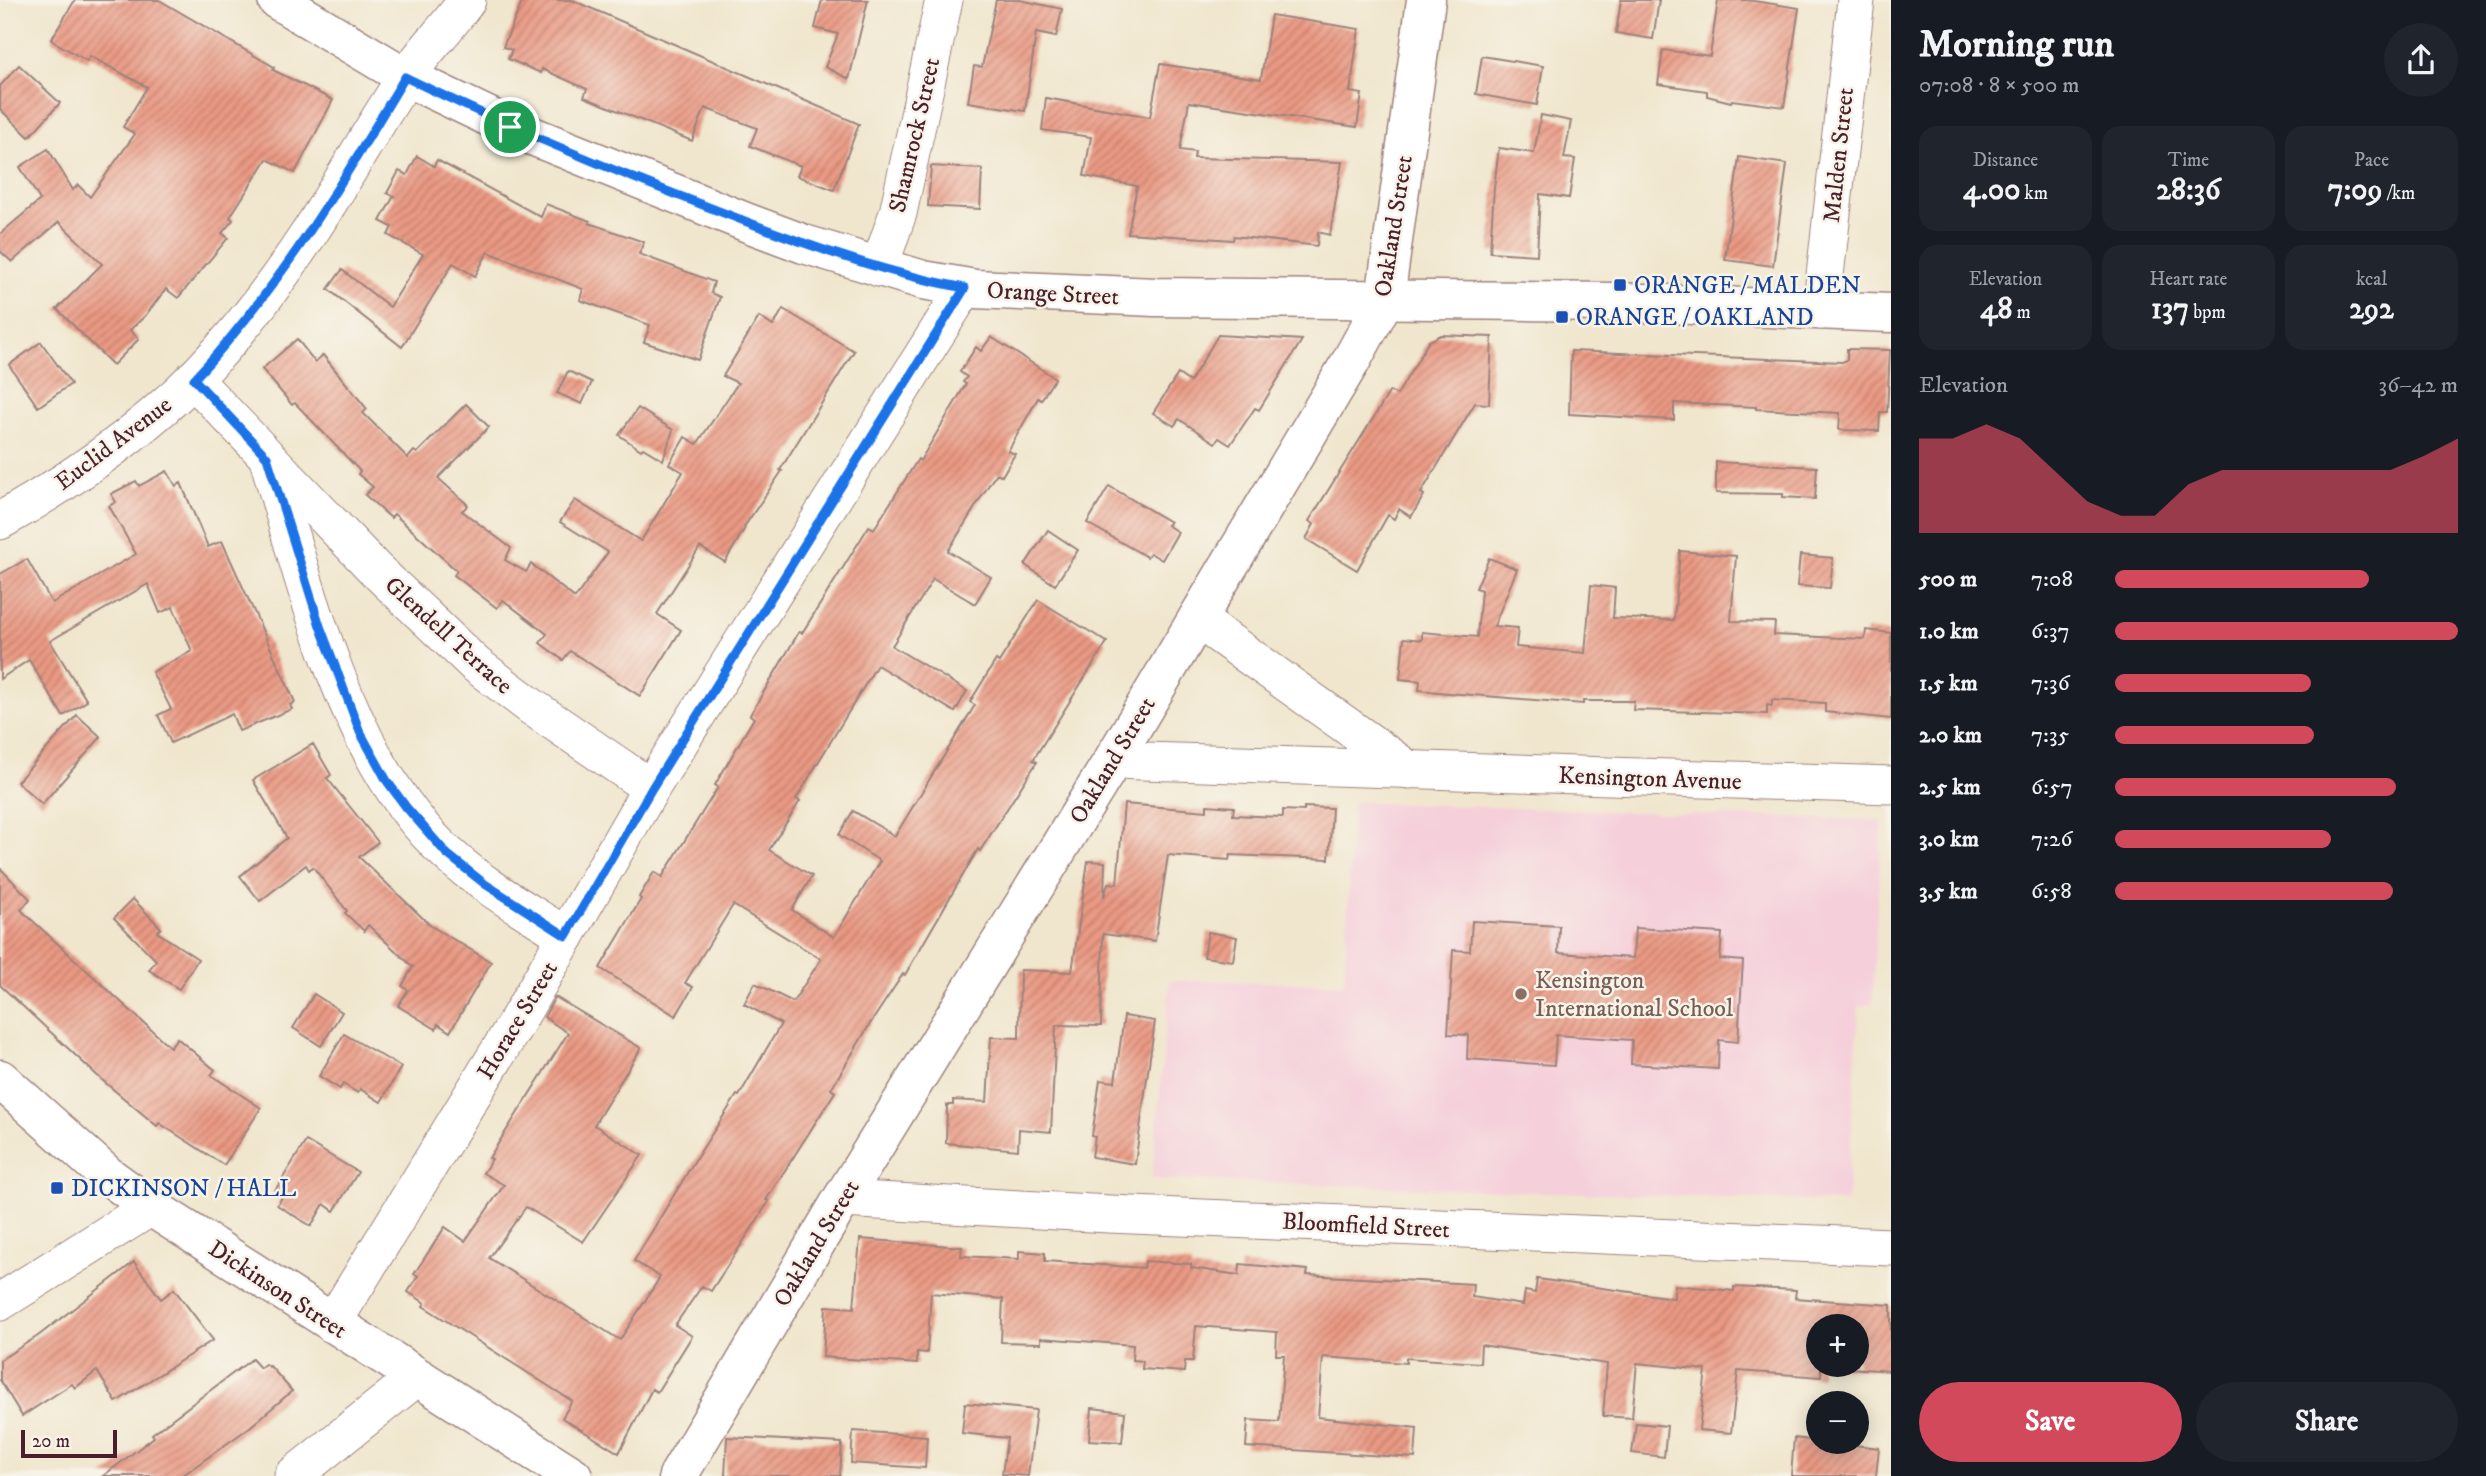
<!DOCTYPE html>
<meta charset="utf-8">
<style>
body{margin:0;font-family:"IM FELL DW Pica",serif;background:#20242c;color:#f1f3f6;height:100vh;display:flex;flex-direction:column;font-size:26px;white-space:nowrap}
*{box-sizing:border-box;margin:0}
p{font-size:23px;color:#9ea1a6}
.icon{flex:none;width:38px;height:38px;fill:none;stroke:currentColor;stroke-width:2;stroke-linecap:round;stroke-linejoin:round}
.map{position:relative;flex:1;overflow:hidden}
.sheet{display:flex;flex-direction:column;background:#171b24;width:595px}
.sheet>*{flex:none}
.tools{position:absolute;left:1806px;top:1314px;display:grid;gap:14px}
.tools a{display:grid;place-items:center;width:63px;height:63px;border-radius:50%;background:#171b24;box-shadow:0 4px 18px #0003;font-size:35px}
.scale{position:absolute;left:21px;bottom:18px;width:96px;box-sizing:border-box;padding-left:7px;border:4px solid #4a1f2b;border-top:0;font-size:19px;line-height:24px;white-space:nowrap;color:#4a1f2b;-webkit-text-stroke:5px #f7f3e8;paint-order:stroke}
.pin{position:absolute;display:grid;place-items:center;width:60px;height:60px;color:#fff;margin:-30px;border:4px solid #fff;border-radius:50%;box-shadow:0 2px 7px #0007}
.round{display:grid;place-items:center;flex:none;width:74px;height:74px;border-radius:37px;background:#20242c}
.summary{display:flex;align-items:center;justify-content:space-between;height:119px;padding:0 28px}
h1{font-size:38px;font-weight:800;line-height:52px}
.stats{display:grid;grid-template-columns:repeat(3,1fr);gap:10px;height:119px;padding:7px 28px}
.stats div{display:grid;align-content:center;border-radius:18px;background:#20242c;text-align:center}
.stats b{font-size:30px;font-weight:800}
.stats small{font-size:19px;font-weight:400}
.stats p{font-size:19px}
.chart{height:196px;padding:14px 28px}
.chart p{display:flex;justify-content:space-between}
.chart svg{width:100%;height:126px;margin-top:7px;fill:#d1495b;opacity:.7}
.button{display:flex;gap:14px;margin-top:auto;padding:14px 28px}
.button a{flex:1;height:80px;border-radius:42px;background:#d1495b;color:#fff;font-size:28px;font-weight:800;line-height:80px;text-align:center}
.button a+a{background:#20242c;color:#f1f3f6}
ul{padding:0 28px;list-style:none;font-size:23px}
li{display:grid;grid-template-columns:112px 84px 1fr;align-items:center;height:52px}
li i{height:18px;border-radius:9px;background:#d1495b}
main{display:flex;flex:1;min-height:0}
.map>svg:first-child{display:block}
</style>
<main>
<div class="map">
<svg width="1891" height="1476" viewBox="0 0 1891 1476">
<defs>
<pattern id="building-hatch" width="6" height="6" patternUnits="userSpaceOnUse" patternTransform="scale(1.75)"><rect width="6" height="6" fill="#ea9a84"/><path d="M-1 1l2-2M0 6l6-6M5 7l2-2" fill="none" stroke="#c07d6c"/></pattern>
</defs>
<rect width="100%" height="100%" fill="#f7f3e8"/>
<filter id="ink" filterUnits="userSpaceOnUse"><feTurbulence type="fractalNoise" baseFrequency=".0143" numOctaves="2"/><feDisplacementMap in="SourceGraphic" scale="14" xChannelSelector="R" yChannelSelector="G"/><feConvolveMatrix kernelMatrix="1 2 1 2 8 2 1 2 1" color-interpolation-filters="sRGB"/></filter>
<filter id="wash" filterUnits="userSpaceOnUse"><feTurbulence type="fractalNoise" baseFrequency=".00686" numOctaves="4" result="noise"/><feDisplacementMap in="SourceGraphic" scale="28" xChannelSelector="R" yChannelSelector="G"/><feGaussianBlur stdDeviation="1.57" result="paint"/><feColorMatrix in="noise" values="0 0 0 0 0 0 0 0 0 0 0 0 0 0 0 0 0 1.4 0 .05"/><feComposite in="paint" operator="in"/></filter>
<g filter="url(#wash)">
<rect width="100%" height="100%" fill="#f0e6cd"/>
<polygon fill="#f5cfda" points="1353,802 1882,821 1872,1004 1859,1006 1847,1202 1152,1179 1170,980 1344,984"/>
<g id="blocks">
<g fill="url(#building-hatch)" fill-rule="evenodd">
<polygon points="75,0 159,0 274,67 273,70 333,100 295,173 267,159 230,217 233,220 222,233 228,238 178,298 166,289 145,316 130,330 139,339 113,365 57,309 102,264 59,222 12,262 0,251 0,234 40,200 20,167 48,149 73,190 78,185 90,197 135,134 123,127 147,87 90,56 87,61 51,40"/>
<polygon points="523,0 572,0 859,124 834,190 797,176 801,166 750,146 757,128 705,108 692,141 584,97 587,89 542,69 541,73 508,59 512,50 503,47"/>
<polygon points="822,0 868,0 849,79 825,67 838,34 815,28"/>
<polygon points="996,0 1020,0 1062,9 1056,37 1036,33 1025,111 968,102 974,66 982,67"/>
<polygon points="1621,0 1659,0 1653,39 1616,33"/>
<polygon points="1718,0 1747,0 1799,8 1784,107 1732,100 1731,102 1707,96 1707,91 1658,84 1663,50 1710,56"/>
<polygon points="1271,15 1359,29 1350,92 1362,94 1357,127 1189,102 1180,150 1195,152 1194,158 1342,162 1330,235 1318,232 1317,246 1234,236 1233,240 1128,233 1137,186 1084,176 1091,137 1042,130 1046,98 1150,117 1160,64 1261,79"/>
<polygon points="1482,56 1543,66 1537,105 1476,94"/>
<polygon points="19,65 60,103 29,137 0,109 0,86"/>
<polygon points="1541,115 1571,121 1564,158 1575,159 1569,198 1540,194 1537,255 1490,252 1494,187 1499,148 1534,153"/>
<polygon points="417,156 434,166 437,160 541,217 546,204 590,221 589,223 644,242 639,254 714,282 711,293 720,297 698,360 644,342 650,325 580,300 583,289 488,252 475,276 453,263 402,347 328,289 342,270 390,307 423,254 388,235 392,227 380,221 394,196 387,193 399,171 407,175"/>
<polygon points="1739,157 1787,164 1773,266 1725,260"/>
<polygon points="931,166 982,169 980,209 928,206"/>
<polygon points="783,309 854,351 780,470 782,471 744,527 745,528 725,562 700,547 657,614 681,630 640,696 570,651 563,660 540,643 547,634 503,600 497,608 454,575 457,571 394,514 391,518 365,495 373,487 358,474 360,471 295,403 292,405 262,369 297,339 315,362 323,355 367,409 363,413 408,458 414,451 417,453 466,404 489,427 438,478 468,505 462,511 511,548 505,560 526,572 531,564 575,598 608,552 560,522 575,500 641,541 683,472 669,464 685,437 697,444 738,383 723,376 759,317 773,326"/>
<polygon points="1218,335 1302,340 1259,410 1255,408 1230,445 1219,438 1215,443 1179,419 1174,426 1153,413 1178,374 1190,382"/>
<polygon points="1441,335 1492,337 1489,404 1475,403 1421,493 1424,495 1411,517 1399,509 1394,519 1388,515 1357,570 1306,539 1314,524 1309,521 1390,391 1397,395 1429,341"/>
<polygon points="991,337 1055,378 1041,400 1038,398 1008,451 1015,454 1002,476 997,473 990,483 948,551 991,577 975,604 933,579 892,646 967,691 955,712 877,665 796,799 800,801 769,850 812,876 792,910 834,937 880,861 839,835 853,811 895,836 975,705 970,702 996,660 999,662 1038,600 1107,642 1033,760 1037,762 980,851 978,849 905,975 903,974 870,1024 831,1089 835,1092 766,1200 769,1201 752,1228 711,1291 702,1286 675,1325 692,1336 657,1392 652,1389 619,1453 562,1418 572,1401 423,1306 425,1303 408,1292 418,1276 414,1274 445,1227 465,1241 504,1185 483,1173 492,1159 489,1158 568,1033 544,1017 555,997 641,1048 594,1125 642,1155 583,1242 526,1207 489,1258 620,1340 660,1277 634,1261 697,1157 737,1095 739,1096 781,1024 744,1004 755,983 793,1002 821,959 733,905 685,983 693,987 676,1016 600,968 641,899 639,897 654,872 662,877 718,787 715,785 754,718 750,715 799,632 802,633 869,526 874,529 918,459 920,461 966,384 963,382 967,377 960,372 976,347 981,351"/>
<polygon points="41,342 71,384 38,407 9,365"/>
<polygon points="1847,349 1890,350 1887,412 1880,412 1879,431 1839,430 1840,413 1756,409 1756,407 1674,403 1674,420 1569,414 1571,351 1842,362 1847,360"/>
<polygon points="568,371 592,382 582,404 557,393"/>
<polygon points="638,408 673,430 663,460 643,448 641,450 619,435"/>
<polygon points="1716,462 1817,467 1815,499 1783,497 1783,494 1716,493"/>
<polygon points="167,471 176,486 181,483 208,547 222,541 295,702 290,705 292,709 239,731 232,714 171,743 158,715 171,709 152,672 192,651 173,607 160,613 148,584 50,641 87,701 63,716 29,660 0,679 0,574 27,559 52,603 136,554 109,506 116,502 111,494 136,481 139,486"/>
<polygon points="1109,486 1170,522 1167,525 1178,532 1162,560 1150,553 1147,557 1087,523"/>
<polygon points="1048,530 1078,550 1055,585 1025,565"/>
<polygon points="1680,551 1736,556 1731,621 1775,622 1774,635 1865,639 1866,630 1891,633 1891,719 1825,712 1825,703 1772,700 1772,706 1767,705 1767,714 1633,710 1634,701 1583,701 1583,704 1448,693 1419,690 1420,681 1400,679 1404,638 1422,640 1422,632 1477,637 1481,590 1476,588 1489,558 1517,569 1494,626 1518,628 1516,647 1585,653 1591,585 1615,588 1613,618 1674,620"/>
<polygon points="1800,555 1833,558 1830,588 1797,586"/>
<polygon points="77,715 101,737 42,804 17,782"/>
<polygon points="313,744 331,775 327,778 378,842 359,857 431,926 491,962 450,1032 438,1024 436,1029 398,1006 408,990 402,986 413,967 368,925 364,931 345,913 347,911 313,867 309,870 306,865 260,901 240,876 287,838 253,780"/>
<polygon points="1124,804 1207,811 1207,805 1234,807 1233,815 1283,817 1283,810 1304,811 1304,807 1332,808 1329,859 1230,855 1229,860 1168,855 1155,941 1103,934 1101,1026 1056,1025 1051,1132 1019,1129 1018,1150 946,1143 947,1105 953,1105 953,1100 987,1102 991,1037 1019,1038 1020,970 1072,972 1088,861 1105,862 1104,897 1108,883 1117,884"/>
<polygon points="0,868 30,899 21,910 170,1047 177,1038 215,1070 211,1075 261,1108 224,1165 159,1123 157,1126 102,1080 0,985"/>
<polygon points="133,899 161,928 157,932 198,959 179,989 149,970 156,960 114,918"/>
<polygon points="1472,921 1559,926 1558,953 1633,958 1635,928 1722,933 1720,959 1743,961 1738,1042 1719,1040 1718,1069 1631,1064 1632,1040 1556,1035 1554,1065 1467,1059 1468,1035 1448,1034 1453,950 1470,951"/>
<polygon points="1208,932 1237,937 1233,961 1204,957"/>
<polygon points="314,994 342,1012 321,1046 293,1028"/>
<polygon points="1124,1016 1155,1021 1135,1164 1092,1157 1095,1137 1092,1136 1100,1080 1115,1082"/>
<polygon points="344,1034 401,1067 381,1102 360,1089 358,1093 343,1084 340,1089 319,1076"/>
<polygon points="306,1141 358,1172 334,1211 324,1204 311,1226 277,1205 282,1197 274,1192"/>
<path d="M860 1239 962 1247 961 1256 1019 1259V1251L1045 1253V1261L1144 1268 1145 1261 1191 1264V1268L1239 1275 1240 1264 1308 1270 1307 1275 1473 1284 1472 1297 1523 1305 1525 1291 1535 1293 1537 1279 1674 1298 1675 1285 1734 1291V1287L1796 1290 1795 1298 1891 1305V1371L1821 1366V1377L1738 1371 1731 1433 1699 1430 1706 1370 1637 1363 1632 1418 1603 1416 1607 1364 1481 1345 1480 1363 1406 1358V1363L1323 1357 1318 1417 1417 1428 1415 1458 1246 1447 1248 1420 1279 1422 1284 1355H1276L1277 1332 1196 1326 1193 1361H1185L1184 1372 1142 1369 1143 1361 1132 1360 1133 1345 1041 1338V1343L1001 1342 1003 1299 931 1293 927 1353 917 1352V1364L823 1357 826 1306 854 1308ZM1818 1326H1857V1365H1818Z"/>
<polygon points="134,1262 161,1299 174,1289 213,1340 116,1402 97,1371 75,1388 72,1384 22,1416 0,1380 0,1360 38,1336"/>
<polygon points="252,1359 260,1368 265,1364 269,1367 270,1366 292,1391 250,1427 182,1476 103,1476 154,1437 152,1434"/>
<polygon points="965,1403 1036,1410 1028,1476 1002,1474 1007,1438 962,1433"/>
<polygon points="1092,1408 1125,1412 1122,1442 1089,1440"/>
<polygon points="1636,1423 1667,1426 1664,1457 1632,1453"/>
<polygon points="853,1431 927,1436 925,1468 851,1463"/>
<polygon points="727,1437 842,1443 840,1476 725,1476"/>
<polygon points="1794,1438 1879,1448 1876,1476 1791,1476"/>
</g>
</g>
</g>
<g filter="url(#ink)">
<use href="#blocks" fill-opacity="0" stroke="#9d827c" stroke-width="2"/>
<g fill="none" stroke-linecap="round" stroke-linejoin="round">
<g stroke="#9d827c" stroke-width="39">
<g id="minor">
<polyline points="879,268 898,213 944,0"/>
<polyline points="1821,311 1856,0"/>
<polyline points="193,379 376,570 475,664 532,707 651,788"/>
<path d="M269 462C306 588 348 764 448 854 484 887 526 910 566 936"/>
<path d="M0 521C81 475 159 420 221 350 254 313 283 273 310 232 343 182 371 129 405 79 423 51 448 28 467 0"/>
<polyline points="1197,619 1409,770"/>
<polyline points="1113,760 1891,785"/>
<polyline points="842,1199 1109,1214 1891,1247"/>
<polyline points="0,1302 151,1207"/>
<polyline points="332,1324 515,1025 651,788 965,288"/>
<polyline points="293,1476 417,1377"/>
</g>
</g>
<g stroke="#9d827c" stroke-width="41">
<polyline id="tertiary" points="277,0 406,77 510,127 748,223 804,244 923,280 975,289 1155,297 1618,302 1891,313"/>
</g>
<g stroke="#9d827c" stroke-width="41">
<g id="secondary">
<polyline points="0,1079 107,1175 151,1207 573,1476"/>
<polyline points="678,1476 842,1199 1113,760 1351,361 1385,299 1426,0"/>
</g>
</g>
<use href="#minor" stroke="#fff" stroke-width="37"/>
<use href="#tertiary" stroke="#fff" stroke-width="38"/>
<use href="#secondary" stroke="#fff" stroke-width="38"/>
</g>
</g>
<g fill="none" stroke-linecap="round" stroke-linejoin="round" filter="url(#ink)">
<g stroke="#fff" stroke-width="14">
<path id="route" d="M405 77C501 124 599 165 698 203 785 237 873 271 965 288L652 788 566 936 485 884 447 854 406 807 387 781 360 732 320 626 267 457 194 379C279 289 342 183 405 77Z"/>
</g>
<use href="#route" stroke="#1a73e8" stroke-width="9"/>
</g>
<g fill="#1a4fb4" stroke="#f7f3e8" stroke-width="2.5">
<rect x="1613" y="278" width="14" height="14" rx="3.5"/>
<rect x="1555" y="310" width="14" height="14" rx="3.5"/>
<rect x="50" y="1181" width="14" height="14" rx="3.5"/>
</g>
<circle fill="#8d6e63" stroke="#f7f3e8" stroke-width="2.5" cx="1521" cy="994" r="7"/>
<g text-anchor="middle" stroke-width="5" stroke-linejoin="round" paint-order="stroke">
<g font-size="24" fill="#4a1f2b" stroke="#f7f3e8">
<text transform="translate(914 135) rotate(-77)" y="8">Shamrock Street</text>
<text transform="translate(1838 155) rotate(-84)" y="8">Malden Street</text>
<text transform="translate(1393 226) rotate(-81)" y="8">Oakland Street</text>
<text transform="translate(1053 293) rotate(3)" y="8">Orange Street</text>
<text transform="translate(113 443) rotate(-37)" y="8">Euclid Avenue</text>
<text transform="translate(449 635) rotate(42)" y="8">Glendell Terrace</text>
<text transform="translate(1112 760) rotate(-59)" y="8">Oakland Street</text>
<text transform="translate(1650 778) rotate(2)" y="8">Kensington Avenue</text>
<text transform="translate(517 1020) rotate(-59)" y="8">Horace Street</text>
<text transform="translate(1366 1225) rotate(3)" y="8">Bloomfield Street</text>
<text transform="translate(816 1243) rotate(-59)" y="8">Oakland Street</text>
<text transform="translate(278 1289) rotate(33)" y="8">Dickinson Street</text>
</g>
<g font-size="24" fill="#164399" stroke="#f7f3e8" text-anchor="start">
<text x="1634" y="293">ORANGE / MALDEN</text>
<text x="1576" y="325">ORANGE / OAKLAND</text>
<text x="71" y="1196">DICKINSON / HALL</text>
</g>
<g font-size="24" fill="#785e54" stroke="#f7f3e8" text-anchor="start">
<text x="1535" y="988">Kensington<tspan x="1535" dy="28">International School</tspan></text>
</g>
</g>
</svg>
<div class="tools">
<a>+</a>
<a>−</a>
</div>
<div class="scale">20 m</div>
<div class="pin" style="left:510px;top:127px;background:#1e9e55"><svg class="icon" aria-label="arrive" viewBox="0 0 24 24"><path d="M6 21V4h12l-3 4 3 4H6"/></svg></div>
</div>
<section class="sheet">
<div class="summary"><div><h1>Morning run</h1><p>07:08 · 8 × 500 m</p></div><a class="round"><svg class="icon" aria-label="share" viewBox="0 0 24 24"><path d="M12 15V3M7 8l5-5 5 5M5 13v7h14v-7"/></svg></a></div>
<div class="stats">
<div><p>Distance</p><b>4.00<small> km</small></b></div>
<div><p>Time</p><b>28:36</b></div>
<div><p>Pace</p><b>7:09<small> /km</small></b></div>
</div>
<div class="stats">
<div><p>Elevation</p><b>48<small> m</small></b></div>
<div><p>Heart rate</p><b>137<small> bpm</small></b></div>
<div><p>kcal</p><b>292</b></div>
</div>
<div class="chart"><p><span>Elevation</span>36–42 m</p>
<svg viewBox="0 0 160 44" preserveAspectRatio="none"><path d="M0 44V11L10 11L20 6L30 11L40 22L50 33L60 38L70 38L80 27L90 22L100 22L110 22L120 22L130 22L140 22L150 17L160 11V44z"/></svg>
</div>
<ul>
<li><b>500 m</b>7:08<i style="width:74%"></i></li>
<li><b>1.0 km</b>6:37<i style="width:100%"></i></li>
<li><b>1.5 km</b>7:36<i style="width:57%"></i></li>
<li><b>2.0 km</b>7:35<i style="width:58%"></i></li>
<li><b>2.5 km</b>6:57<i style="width:82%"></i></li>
<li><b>3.0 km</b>7:26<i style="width:63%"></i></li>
<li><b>3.5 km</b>6:58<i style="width:81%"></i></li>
</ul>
<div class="button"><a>Save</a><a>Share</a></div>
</section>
</main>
